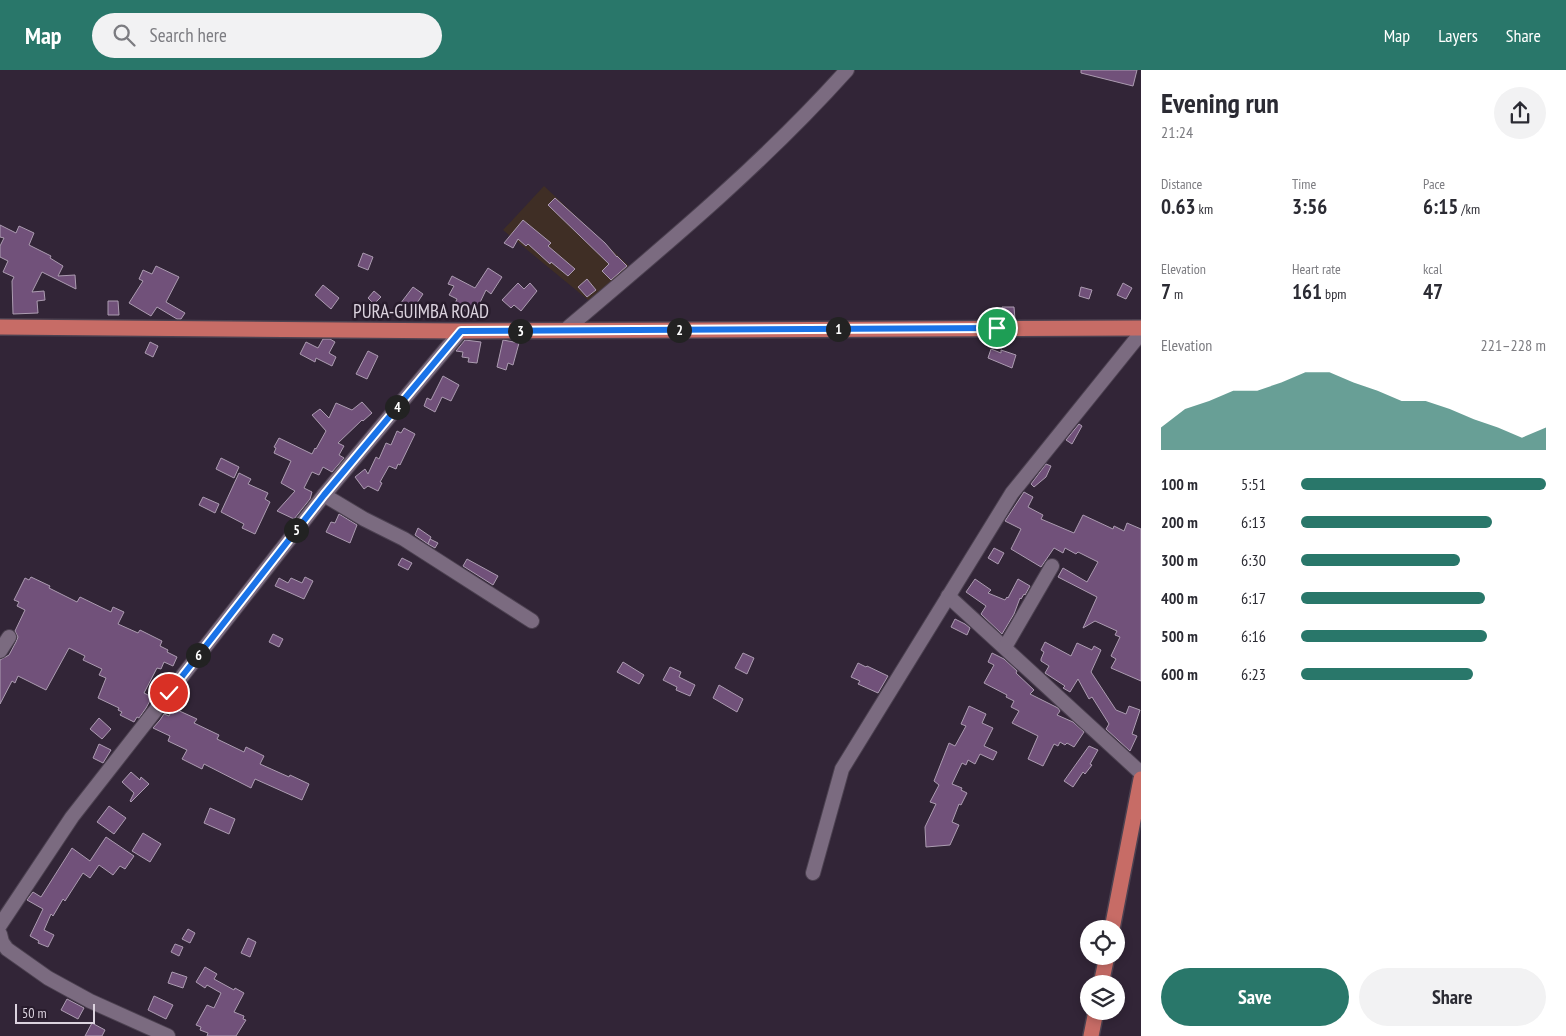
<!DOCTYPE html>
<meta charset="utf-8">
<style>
body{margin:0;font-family:"PT Sans Narrow",sans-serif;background:#f2f2f3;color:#2b2b33;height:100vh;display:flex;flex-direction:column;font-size:19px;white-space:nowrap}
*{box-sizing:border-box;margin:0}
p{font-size:16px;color:#7c7c81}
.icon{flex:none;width:28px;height:28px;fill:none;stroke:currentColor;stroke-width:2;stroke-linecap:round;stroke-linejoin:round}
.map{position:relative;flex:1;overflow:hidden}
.panel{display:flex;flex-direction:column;background:#fff;width:425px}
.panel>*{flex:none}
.controls{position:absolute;left:1080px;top:850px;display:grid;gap:10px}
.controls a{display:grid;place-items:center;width:45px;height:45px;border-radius:50%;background:#fff;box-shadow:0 2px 8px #0003;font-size:25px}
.scale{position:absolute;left:15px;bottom:12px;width:80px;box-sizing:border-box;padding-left:5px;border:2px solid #dcd3df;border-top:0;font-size:14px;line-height:18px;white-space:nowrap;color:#dcd3df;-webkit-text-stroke:4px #281c2c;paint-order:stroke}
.pin{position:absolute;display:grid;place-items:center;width:42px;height:42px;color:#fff;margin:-21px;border:2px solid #fff;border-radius:50%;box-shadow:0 1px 5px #0007}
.km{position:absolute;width:25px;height:25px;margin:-12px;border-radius:50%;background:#222;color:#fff;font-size:14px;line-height:25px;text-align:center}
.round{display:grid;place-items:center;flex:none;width:52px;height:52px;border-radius:26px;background:#f2f2f3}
.head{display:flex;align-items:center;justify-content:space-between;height:85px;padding:0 20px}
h1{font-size:28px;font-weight:700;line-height:38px}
.stats{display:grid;grid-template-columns:repeat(3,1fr);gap:8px;height:85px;padding:5px 20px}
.stats div{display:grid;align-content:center}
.stats b{font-size:21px;font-weight:700}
.stats small{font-size:14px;font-weight:400}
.stats p{font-size:14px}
.chart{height:140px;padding:10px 20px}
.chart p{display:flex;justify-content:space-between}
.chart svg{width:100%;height:90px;margin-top:5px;fill:#29776a;opacity:.7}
.cta{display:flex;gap:10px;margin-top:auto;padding:10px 20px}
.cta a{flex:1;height:58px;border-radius:30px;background:#29776a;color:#fff;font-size:20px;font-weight:700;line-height:58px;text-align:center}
.cta a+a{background:#f2f2f3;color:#2b2b33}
ul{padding:0 20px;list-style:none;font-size:16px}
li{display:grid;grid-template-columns:80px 60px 1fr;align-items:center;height:38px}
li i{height:12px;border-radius:6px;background:#29776a}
header{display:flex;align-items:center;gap:30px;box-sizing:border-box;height:70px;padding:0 25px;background:#29776a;color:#fff}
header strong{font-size:24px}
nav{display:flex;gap:28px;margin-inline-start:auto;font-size:18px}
.search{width:350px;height:45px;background:#f2f2f3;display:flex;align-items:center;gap:12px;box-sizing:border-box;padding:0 18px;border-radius:28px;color:#7c7c81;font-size:19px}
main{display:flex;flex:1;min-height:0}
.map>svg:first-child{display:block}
</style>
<header>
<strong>Map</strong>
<div class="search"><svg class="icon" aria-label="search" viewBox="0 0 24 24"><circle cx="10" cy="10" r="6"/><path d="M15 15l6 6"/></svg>Search here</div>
<nav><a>Map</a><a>Layers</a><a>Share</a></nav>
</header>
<main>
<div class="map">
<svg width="1141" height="966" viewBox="0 0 1141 966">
<rect width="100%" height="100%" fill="#322537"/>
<polygon fill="#3f2e25" points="544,116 631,198 593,234 503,160"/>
<g fill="#71517a" stroke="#ac9cb1">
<polygon points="1081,0 1137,0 1133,16 1081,3"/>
<polygon points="555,128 605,173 617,187 617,186 627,196 611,210 602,201 609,194 548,135"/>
<polygon points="523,150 551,173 548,176 575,199 568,206 551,192 550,194 528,174 526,176 518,169 513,178 504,173"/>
<polygon points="0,155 16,163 19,156 34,163 29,175 51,186 50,188 63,196 58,206 75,205 76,219 42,202 32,222 44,221 45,230 37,231 38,243 13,244 12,211 14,207 3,202 8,191 0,187 0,176 4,168 0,167"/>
<polygon points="363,183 373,187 368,200 358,196"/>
<polygon points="156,196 179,207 166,232 185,243 181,249 177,249 157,237 151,246 129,233 143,211 139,209 143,200 152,204"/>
<polygon points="488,198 502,207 491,224 486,220 474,245 454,236 457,229 449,225 454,216 448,214 452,206 475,218"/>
<polygon points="587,209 596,220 587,227 578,217"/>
<polygon points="518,213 524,219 530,213 537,221 521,241 514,235 511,238 502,230"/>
<polygon points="1123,213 1132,218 1126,229 1117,225"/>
<polygon points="323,215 339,228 331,239 315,225"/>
<polygon points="413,217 423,224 411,242 400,234"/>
<polygon points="1081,217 1092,220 1089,229 1079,226"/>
<polygon points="374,221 381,227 374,234 368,228"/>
<polygon points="108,231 118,231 119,245 108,245"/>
<polygon points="1002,237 1014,237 1015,249 1003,249"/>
<polygon points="323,269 330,269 335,272 329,283 336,287 332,296 316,288 315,292 300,284 306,272 318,278"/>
<polygon points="465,270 481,272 477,293 468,292 469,288 462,287 463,282 456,281"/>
<polygon points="503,270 519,273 513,295 508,293 506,300 497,297"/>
<polygon points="150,272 158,276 153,287 145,283"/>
<polygon points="991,279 1001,283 1001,280 1016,285 1012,298 988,288"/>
<polygon points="368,281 378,286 367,309 356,304"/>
<polygon points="443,306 459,315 451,331 442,327 435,342 424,336 427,328 431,330"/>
<polygon points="362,332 372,343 363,351 362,350 338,373 344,376 339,385 344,388 332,402 323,397 319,405 312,402 304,418 312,422 310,429 294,449 277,441 295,421 281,413 291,391 274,383 276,378 274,377 279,368 312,384 315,378 316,379 326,361 312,345 320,339 329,348 336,333 352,340"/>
<polygon points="1079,354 1082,356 1072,374 1066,370"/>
<polygon points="404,358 415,364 400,395 398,394 396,399 389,396 380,412 382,413 378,421 368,416 364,419 355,407 365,399 368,404 376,387 379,389 386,373 391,375 397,361 401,363"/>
<polygon points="221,388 239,397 234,408 216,399"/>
<polygon points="1046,394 1051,396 1046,407 1034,417 1031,414"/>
<polygon points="239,403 251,409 248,414 268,423 265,429 270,432 255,464 242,458 244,454 221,442"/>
<polygon points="1024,422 1033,427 1028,437 1043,445 1041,449 1074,463 1083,445 1113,459 1114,456 1124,461 1127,453 1141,459 1141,611 1111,598 1116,589 1111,586 1120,567 1115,565 1117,561 1095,551 1083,558 1097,527 1058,507 1063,498 1087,512 1098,492 1078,482 1076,484 1065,478 1063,483 1054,478 1041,497 1011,479 1021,459 1005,451"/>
<polygon points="203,427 219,434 215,443 199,435"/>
<polygon points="339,444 357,455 350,473 326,462 331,452 335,453"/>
<polygon points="418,458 431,467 428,474 415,465"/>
<polygon points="430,469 438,473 435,478 428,474"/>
<polygon points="994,478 1004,483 998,494 988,488"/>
<polygon points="402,488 412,493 408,500 398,495"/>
<polygon points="467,489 498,506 493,515 463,496"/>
<polygon points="31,507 50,516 49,518 77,532 80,527 111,542 113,537 124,542 118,554 138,563 140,560 162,571 160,576 168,580 167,582 177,587 173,596 164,592 161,599 157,598 144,623 152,627 146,638 139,648 137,647 134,652 120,645 122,642 118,640 119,638 98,628 106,608 99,605 102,599 83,590 85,586 69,578 46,620 18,606 15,613 12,611 0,634 0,590 9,585 16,572 18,567 15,561 25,540 17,536 19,532 14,530 25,508 29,510"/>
<polygon points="305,507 313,511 304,529 275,516 279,508 288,513 291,508 302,513"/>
<polygon points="975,509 991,520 988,523 1005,530 1007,527 1008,528 1018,509 1030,516 1025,525 1024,524 1021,529 1020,528 1014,544 1002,564 981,544 986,536 966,522"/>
<polygon points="955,549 965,554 970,558 967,565 951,557"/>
<polygon points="273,564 283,569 279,577 269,572"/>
<polygon points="1045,572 1071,586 1077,573 1092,580 1094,576 1101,580 1091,602 1116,640 1126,644 1129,636 1140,640 1132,664 1137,666 1130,681 1106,659 1109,654 1092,627 1089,629 1078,609 1070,622 1063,618 1065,616 1045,603 1049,596 1041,591 1041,589 1044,582 1041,580"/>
<polygon points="743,583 754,588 747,604 735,598"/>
<polygon points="992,583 1004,589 1017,601 1016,603 1034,620 1030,624 1058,638 1060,641 1057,645 1073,652 1084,662 1074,677 1067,673 1065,675 1060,672 1058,676 1054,674 1043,696 1028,689 1038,666 1012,653 1019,641 1011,637 1014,631 1006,627 1007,625 984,613 994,595 988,592"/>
<polygon points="623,592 644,605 639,614 617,602"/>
<polygon points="858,593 866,597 867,596 888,606 878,623 858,614 860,611 851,607"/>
<polygon points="670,597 681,602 679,607 695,615 690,626 676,620 677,617 663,610"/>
<polygon points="719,615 743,629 737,642 713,628"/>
<polygon points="969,636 986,644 982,653 993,658 984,676 997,682 993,690 980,684 975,694 968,690 966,695 962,693 952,714 962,718 961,720 967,723 961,735 959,734 952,752 959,755 950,775 926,777 925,757 936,734 930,732 939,715 934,711 949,673 955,676 966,656 961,654"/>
<polygon points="173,638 197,649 194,653 219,665 217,669 244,682 246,677 264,686 260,694 289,707 290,705 309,714 302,730 255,709 251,718 204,694 202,699 182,689 187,680 168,671 170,666 153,658 160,650 164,644 169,646"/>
<polygon points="99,648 111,659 102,669 90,659"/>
<polygon points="99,674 111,680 103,693 93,688"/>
<polygon points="1089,676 1098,680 1090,694 1092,695 1085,704 1083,702 1073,717 1064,711"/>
<polygon points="131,702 140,710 141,707 149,714 131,732 130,731 134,723 122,712"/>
<polygon points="109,736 126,748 114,764 97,752"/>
<polygon points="210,738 235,749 229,764 204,753"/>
<polygon points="143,763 161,774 150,792 132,781"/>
<polygon points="106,767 134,786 125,799 120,796 113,805 99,795 90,808 83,803 65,831 63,829 53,846 51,844 44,860 54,865 48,877 38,873 39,871 30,866 43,839 27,830 33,822 41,827 72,778 90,791"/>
<polygon points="188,859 195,863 190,873 182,869"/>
<polygon points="248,868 256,872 250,887 241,883"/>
<polygon points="175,874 183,877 179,886 171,882"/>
<polygon points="205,897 217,904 214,909 234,920 235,918 244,923 234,942 244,946 243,949 246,950 236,966 207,966 208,963 200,960 201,957 196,955 207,935 214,938 221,923 207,915 205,918 196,912"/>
<polygon points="172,902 187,907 183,918 168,913"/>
<polygon points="154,926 173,935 166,949 148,940"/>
<polygon points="67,929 84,938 78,949 61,940"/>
<polygon points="92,953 105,960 102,966 85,966"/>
</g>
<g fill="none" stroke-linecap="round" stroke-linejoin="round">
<g stroke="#4c4150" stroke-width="16">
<g id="minor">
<path d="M564 261C662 178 761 96 847 0"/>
<polyline points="324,425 364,449 404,469 532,551"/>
<polyline points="948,526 1141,703"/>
<polyline points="1005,577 1052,496"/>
<polyline points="0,581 9,567"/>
<polyline points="813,803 842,699 1012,423 1141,263"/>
<polyline points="0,855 72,747 324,425 461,261"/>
<polyline points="0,864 2,872 7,879 48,908 90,931 168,966"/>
</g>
</g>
<g stroke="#4c4150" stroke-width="18">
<g id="major">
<polyline points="0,257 461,261 1141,258"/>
<polyline points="1112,859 1141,709"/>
<polyline points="1101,914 1107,886"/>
<polyline points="1091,966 1096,941"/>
</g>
</g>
<use href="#minor" stroke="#7b6b80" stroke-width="14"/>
<use href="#major" stroke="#c76c66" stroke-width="15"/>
</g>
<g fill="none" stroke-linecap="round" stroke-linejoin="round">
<g stroke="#fff" stroke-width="10">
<polyline id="route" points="169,623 324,425 461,261 997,258"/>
</g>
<use href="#route" stroke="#1a73e8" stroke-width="6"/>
</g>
<g text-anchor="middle" stroke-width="5" stroke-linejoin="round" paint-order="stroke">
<g font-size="19" fill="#dcd3df" stroke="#281c2c">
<text x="421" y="248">PURA-GUIMBA ROAD</text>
</g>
</g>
</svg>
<div class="controls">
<a><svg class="icon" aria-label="locate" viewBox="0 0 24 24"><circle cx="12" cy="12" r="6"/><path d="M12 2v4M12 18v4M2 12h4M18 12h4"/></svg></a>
<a><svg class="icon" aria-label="layers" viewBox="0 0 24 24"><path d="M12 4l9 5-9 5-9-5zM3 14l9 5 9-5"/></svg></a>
</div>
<div class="scale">50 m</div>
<div class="pin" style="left:997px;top:258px;background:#1e9e55"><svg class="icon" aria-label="arrive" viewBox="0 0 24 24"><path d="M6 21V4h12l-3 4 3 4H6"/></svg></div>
<div class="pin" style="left:169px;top:623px;background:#d93025"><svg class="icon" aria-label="check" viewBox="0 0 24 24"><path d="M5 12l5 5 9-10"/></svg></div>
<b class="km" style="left:838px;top:259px">1</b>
<b class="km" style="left:679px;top:260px">2</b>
<b class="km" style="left:520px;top:261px">3</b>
<b class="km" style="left:397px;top:337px">4</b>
<b class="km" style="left:296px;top:460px">5</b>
<b class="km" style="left:198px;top:585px">6</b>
</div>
<section class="panel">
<div class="head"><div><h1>Evening run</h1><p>21:24</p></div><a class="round"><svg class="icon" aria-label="share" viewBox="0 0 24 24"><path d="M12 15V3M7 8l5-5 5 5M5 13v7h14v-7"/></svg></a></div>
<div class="stats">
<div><p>Distance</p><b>0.63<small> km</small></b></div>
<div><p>Time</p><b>3:56</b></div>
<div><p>Pace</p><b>6:15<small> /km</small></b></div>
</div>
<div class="stats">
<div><p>Elevation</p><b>7<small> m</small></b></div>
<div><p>Heart rate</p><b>161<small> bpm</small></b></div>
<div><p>kcal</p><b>47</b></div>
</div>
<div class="chart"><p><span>Elevation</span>221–228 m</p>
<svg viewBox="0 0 160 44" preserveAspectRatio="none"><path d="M0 44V33L10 24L20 20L30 15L40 15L50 11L60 6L70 6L80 11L90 15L100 20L110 20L120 24L130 29L140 33L150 38L160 33V44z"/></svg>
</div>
<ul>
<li><b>100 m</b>5:51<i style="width:100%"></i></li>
<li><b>200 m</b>6:13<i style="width:78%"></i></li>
<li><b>300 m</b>6:30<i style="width:65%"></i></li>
<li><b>400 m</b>6:17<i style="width:75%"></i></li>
<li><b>500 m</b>6:16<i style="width:76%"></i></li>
<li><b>600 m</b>6:23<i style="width:70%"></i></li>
</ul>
<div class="cta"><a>Save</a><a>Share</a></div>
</section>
</main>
